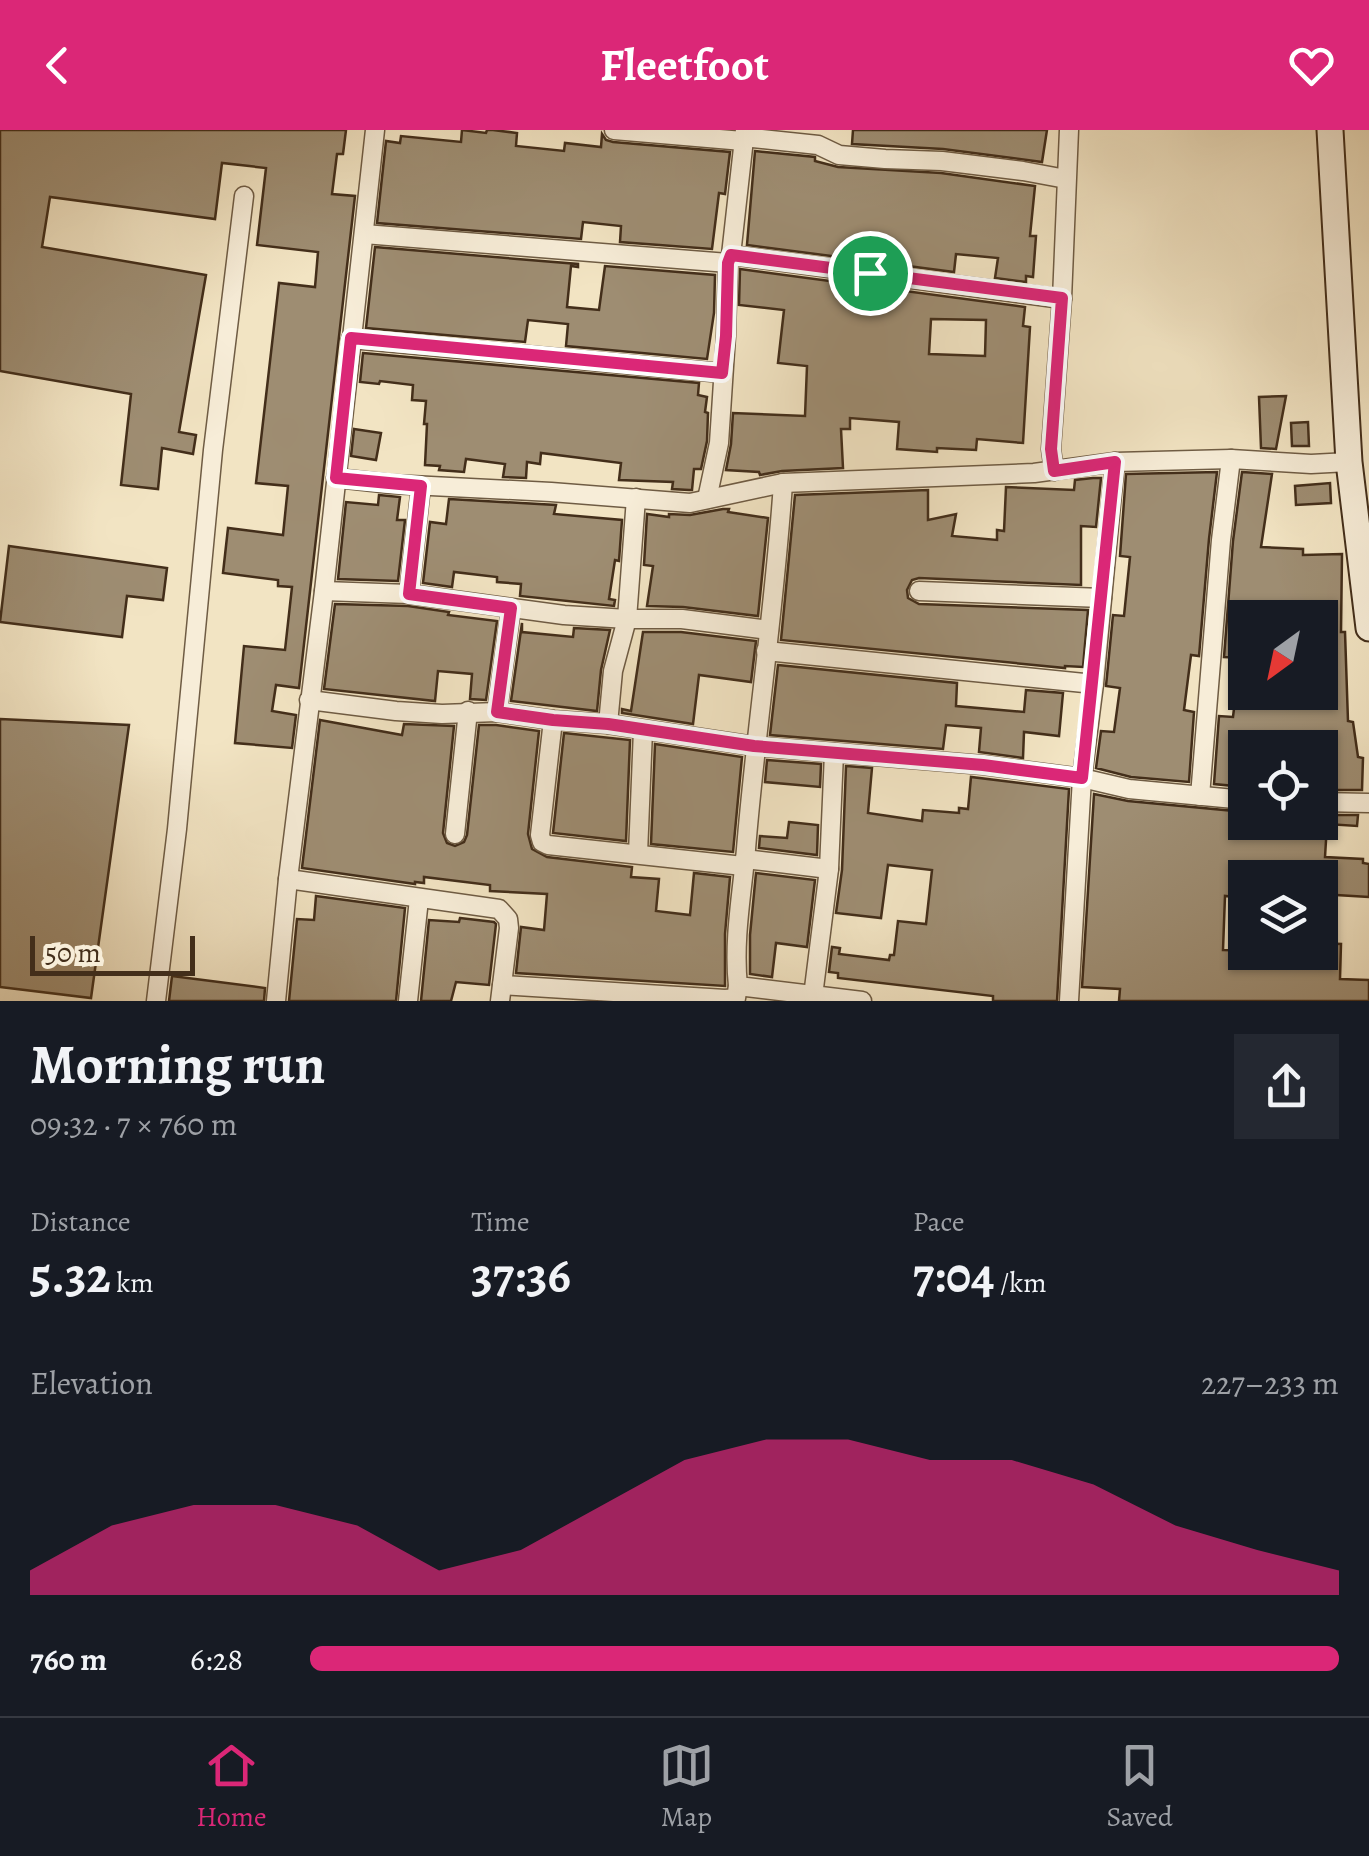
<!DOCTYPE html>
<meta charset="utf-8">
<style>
body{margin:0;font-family:Alegreya,serif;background:#242831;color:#f1f3f6;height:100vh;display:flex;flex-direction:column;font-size:38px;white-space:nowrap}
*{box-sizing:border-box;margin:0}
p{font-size:32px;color:#9ea1a6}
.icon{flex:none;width:55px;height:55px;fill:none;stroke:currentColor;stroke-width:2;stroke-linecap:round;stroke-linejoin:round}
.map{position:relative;height:871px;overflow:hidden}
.side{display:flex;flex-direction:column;background:#171b24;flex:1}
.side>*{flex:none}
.needle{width:65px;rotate:213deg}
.buttons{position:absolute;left:1228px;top:470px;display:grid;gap:20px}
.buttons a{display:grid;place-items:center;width:110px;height:110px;border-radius:0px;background:#171b24;box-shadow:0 2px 8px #0004;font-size:50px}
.scale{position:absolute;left:30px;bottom:25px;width:165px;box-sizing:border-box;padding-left:10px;border:5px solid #432e1a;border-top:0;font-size:28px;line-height:35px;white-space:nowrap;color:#432e1a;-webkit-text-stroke:8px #f7edd8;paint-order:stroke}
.pin{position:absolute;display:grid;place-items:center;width:85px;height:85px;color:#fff;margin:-42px;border:5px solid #fff;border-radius:50%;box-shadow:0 2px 10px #0007}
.round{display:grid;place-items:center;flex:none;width:105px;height:105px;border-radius:0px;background:#242831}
.head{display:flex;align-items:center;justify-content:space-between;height:170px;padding:0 30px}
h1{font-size:55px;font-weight:600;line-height:75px}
.figures{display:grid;grid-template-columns:repeat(3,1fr);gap:15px;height:170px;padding:10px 30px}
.figures div{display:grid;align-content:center}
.figures b{font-size:50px;font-weight:600}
.figures small{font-size:28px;font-weight:400}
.figures p{font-size:28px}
.chart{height:280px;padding:20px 30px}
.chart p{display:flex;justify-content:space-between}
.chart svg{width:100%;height:180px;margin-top:10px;fill:#db2777;opacity:.7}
ul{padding:0 30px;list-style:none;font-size:32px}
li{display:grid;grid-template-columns:160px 120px 1fr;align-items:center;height:75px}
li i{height:25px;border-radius:12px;background:#db2777}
header{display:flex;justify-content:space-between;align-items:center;height:130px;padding:0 30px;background:#db2777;color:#fff;font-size:45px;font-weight:600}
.menu{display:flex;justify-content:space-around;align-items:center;height:140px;border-top:2px solid #363941;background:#171b24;font-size:28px;color:#9ea1a6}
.menu a{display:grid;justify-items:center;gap:5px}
.menu .current{color:#db2777}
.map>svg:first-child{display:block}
</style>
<header><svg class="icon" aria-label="back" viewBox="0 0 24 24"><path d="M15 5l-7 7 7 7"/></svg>Fleetfoot<svg class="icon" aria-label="heart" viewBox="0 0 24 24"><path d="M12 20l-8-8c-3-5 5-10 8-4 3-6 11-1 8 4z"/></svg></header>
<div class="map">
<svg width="1369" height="871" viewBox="0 0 1369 871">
<rect width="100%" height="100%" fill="#f2e4c3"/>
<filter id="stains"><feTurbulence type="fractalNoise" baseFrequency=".002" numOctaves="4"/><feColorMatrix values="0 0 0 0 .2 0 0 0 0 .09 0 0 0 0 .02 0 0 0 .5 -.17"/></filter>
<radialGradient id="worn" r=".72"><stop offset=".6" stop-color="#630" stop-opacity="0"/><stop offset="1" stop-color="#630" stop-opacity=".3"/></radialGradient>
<g fill="#9e8d72" stroke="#432e1a" stroke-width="2.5" fill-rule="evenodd">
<polygon points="0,0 346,0 343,24 337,24 332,64 355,66 299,558 276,555 272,581 296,585 292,618 235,613 244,516 285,520 292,457 278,456 278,450 223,443 228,398 283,405 288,356 256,353 279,153 315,157 318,122 257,115 266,38 222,33 215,89 50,67 42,117 206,145 179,302 196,305 193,324 162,318 158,359 121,355 131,264 0,241"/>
<polygon points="462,0 486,3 487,0 493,0 517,3 516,16 564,21 565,13 601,17 602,4 606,10 613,12 730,22 725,64 719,63 712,119 620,112 621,96 583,92 581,109 377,93 386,11 400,13 401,6 461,12"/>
<polygon points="853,0 1047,0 1042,32 943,19 852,14"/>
<polygon points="755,21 815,27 815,31 838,37 941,43 1035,56 1030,106 1036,106 1033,147 1026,146 1026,152 995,148 998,128 956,124 954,142 747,115"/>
<polygon points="375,117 578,134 578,137 571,136 567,177 599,180 605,136 715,145 714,183 707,229 566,216 568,194 528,190 525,212 366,198"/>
<path d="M740 139 1025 177 1023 196 1030 197 1023 313 977 309 976 320 937 318V322L897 319 899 292 850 288V299H841L843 338 782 341 760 345 759 342 726 340 731 314 733 283 805 286 807 236 778 233 784 180 739 175ZM931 189 986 190 985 226 929 224Z"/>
<polygon points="363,223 699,253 698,265 707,267 705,282 708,283 707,311 701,339 694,339 692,360 689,360 672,359 673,352 619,350 621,333 541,323 540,334 527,332 526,348 503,347 505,334 466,329 464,342 439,340 440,336 425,335 427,294 424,294 426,271 412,270 413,255 380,251 379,254 360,252"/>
<polygon points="1286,266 1276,319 1261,318 1259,267"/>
<polygon points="1308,292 1309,316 1292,316 1291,293"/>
<polygon points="354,299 381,303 376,330 351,326"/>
<polygon points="1217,342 1209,409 1199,526 1191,525 1184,580 1194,582 1189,652 1131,647 1096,638 1101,601 1114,602 1120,558 1106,556 1113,485 1124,486 1130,427 1120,426 1126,344"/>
<polygon points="1242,342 1272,344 1261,417 1303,419 1303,425 1342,424 1341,502 1345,502 1348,591 1353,592 1358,627 1363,628 1362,660 1323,660 1326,616 1245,612 1245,657 1214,654 1219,586 1233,587 1236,562 1320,562 1320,488 1245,488 1245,528 1224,527 1233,411"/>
<polygon points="1093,348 1101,348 1096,397 1081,396 1081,455 919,448 912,450 907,460 908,468 919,474 1088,480 1083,537 1065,536 1065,538 781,510 795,365 928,360 928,390 956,384 952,406 997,410 997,400 1004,401 1006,357 1074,360 1075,350"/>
<polygon points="1330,353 1331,373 1296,375 1295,356"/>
<polygon points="379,365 400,367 397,390 405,390 398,451 338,449 346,372 378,375"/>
<polygon points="449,369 556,375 554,384 622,390 619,431 615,430 609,469 615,470 614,476 520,466 521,454 497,452 497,447 454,442 452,457 423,453 430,392 446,394"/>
<polygon points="723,379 729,379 728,382 768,388 758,486 683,477 647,476 653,436 644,435 647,384 669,387 669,384 690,385"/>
<polygon points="9,416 167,438 163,470 127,466 122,507 0,492"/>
<polygon points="335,474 408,476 449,482 448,485 497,491 486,570 470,569 472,544 438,541 435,571 324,559"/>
<polygon points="522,493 522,502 573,507 574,498 610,500 601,540 597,581 511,571"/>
<polygon points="643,502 681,502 756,511 751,552 699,545 693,594 622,583 622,579 631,581"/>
<polygon points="778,535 957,553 956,576 1024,582 1026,560 1063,563 1059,606 1024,602 1023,628 979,622 981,598 946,595 943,619 770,605"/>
<polygon points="0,589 129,595 91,868 0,857"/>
<polygon points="320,590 402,605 404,594 454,596 443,703 447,713 455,716 464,712 467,705 479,595 496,595 539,601 528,704 532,719 547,727 632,737 631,747 659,749 656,781 690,785 694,743 730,747 725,804 725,856 516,843 521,797 544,800 547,764 490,761 490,755 424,747 424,753 415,752 415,754 302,738"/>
<polygon points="564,603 630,610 626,711 553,703"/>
<polygon points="655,614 742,627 733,722 651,714"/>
<polygon points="767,630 821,634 820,657 765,652"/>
<polygon points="846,636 872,638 868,683 922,691 923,680 959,683 959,678 968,679 971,647 1069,659 1057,871 993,871 993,866 838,848 838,843 829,842 832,817 840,818 839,824 889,830 890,825 894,825 898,791 926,794 932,740 888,735 881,788 836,783 842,740"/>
<polygon points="1094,664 1128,671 1245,682 1245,692 1321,692 1322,685 1358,685 1357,696 1327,694 1325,727 1363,729 1363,733 1369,734 1369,767 1320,764 1320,748 1267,744 1267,748 1245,748 1245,760 1235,759 1235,767 1225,766 1223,820 1320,822 1320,813 1341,814 1340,849 1369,850 1369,871 1119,871 1120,859 1082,857"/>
<polygon points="789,692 818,695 817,725 759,718 760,706 787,708"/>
<polygon points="756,743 815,750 807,817 776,813 772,847 750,844 750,805"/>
<polygon points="316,766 405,778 396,871 289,871 297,789 314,790"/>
<polygon points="460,788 494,792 496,794 489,855 456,852 451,871 421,871 429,790 459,792"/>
<polygon points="172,846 265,858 264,871 169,871"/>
</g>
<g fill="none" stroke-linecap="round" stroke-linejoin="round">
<g stroke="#6f5c44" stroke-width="21">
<g id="street">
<polyline points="614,0 743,11"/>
<polyline points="743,7 818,15 839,25 885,29 942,31 1023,41 1066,49"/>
<polyline points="364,104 728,133"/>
<polyline points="731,125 1062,169"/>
<polyline points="351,209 722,243"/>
<polyline points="1054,341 1051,319 1062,169 1069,0"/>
<polyline points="336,348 391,354 551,362 690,373 783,353 1034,343 1115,332 1231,329 1311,334 1349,332"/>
<path d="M783 353C775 476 756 597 746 719 742 764 733 811 738 856L862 871"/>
<polyline points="707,369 719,313 726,206 728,133 731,125 745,0"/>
<polyline points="324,461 409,464 564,485 627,489 682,489 769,500"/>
<polyline points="919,461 1102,468"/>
<polyline points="409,464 421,356"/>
<polyline points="766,521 1094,554"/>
<polyline points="309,570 396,581 442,584 497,582 553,590 608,594 754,616 983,635 1082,648 1129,659 1245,670"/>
<polyline points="497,582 511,479"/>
<polyline points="553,590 540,705 542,712 548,715 743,736"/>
<polyline points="608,594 613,541 627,489 636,368"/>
<polyline points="1200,666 1221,410 1231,329"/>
<polyline points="1320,672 1369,673"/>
<polyline points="455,704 468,581"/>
<polyline points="638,724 643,600"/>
<polyline points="745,729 829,739"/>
<polyline points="288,749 499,779 508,789 509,798 500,871"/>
<polyline points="502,855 725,869 736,868 738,856"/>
<polyline points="813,866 829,739 834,623"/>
<polyline points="156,871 177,699 213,320 244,66"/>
<polyline points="276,871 288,749 324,461 375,0"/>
<polyline points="408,871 419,769"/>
<polyline points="1069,871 1082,648 1094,554 1115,332"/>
</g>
</g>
<g stroke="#432e1a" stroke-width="29">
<polyline id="secondary" points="1330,0 1349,332 1369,498"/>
</g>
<use href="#street" stroke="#f7edd8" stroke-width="18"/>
<use href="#secondary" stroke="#f7edd8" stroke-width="25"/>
</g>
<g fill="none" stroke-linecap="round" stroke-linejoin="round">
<g stroke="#fff" stroke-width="20">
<polygon id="route" points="731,125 1062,168 1051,319 1054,341 1115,332 1082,648 983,635 754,616 608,594 553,590 497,582 511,478 409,464 421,356 336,348 351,208 722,243 726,206 728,133"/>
</g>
<use href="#route" stroke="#db2777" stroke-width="12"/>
</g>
<rect width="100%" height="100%" filter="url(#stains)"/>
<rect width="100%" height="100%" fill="url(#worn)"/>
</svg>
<div class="buttons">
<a><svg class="needle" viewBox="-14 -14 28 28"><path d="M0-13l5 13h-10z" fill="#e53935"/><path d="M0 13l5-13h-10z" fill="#9ea1a6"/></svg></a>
<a><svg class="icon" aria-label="locate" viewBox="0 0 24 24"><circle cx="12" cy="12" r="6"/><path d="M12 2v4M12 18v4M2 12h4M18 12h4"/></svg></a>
<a><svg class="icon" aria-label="layers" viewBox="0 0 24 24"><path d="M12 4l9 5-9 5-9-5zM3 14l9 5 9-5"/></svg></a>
</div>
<div class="scale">50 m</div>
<div class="pin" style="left:870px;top:143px;background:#1e9e55"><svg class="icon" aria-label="arrive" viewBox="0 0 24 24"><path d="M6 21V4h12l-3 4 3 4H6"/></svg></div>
</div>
<section class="side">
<div class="head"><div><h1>Morning run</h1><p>09:32 · 7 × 760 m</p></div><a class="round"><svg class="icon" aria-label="share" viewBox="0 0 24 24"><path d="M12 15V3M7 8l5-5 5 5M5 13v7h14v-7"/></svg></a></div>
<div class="figures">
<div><p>Distance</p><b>5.32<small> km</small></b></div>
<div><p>Time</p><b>37:36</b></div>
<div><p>Pace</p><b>7:04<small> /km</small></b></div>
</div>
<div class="chart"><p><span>Elevation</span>227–233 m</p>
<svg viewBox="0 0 160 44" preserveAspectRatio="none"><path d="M0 44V38L10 27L20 22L30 22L40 27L50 38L60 33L70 22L80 11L90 6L100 6L110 11L120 11L130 17L140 27L150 33L160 38V44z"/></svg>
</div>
<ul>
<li><b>760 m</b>6:28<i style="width:100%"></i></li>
</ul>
</section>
<nav class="menu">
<a class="current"><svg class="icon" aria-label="home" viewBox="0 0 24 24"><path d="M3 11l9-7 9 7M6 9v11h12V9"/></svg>Home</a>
<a><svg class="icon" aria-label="map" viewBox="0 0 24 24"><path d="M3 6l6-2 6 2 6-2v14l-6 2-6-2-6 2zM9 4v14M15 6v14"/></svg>Map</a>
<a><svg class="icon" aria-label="saved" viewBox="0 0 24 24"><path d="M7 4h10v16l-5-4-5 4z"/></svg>Saved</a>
</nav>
